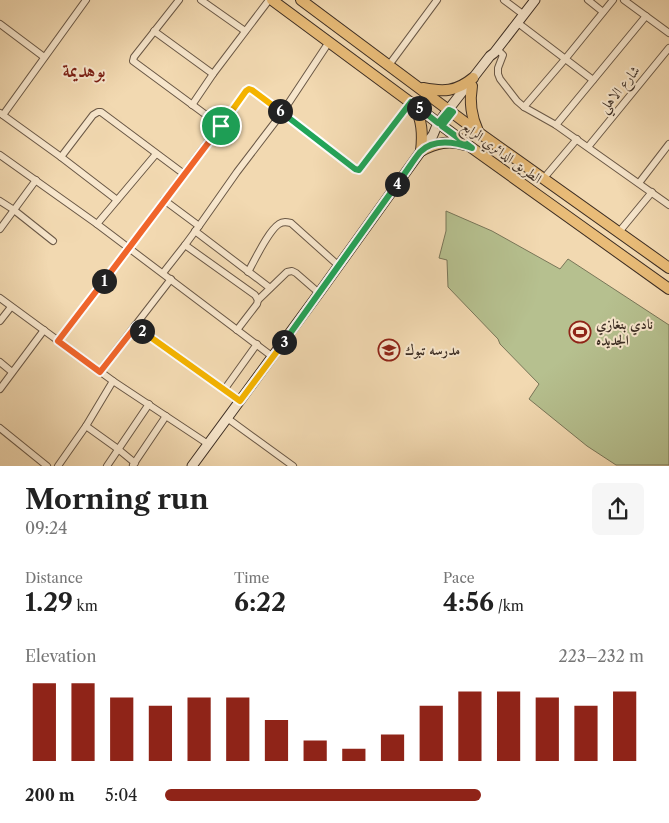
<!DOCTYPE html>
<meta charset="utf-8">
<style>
body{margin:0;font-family:"Libre Caslon Text",Amiri,serif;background:#f6f6f6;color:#222;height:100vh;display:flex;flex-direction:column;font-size:19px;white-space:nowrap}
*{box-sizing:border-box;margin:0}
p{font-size:16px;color:#767676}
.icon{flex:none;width:28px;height:28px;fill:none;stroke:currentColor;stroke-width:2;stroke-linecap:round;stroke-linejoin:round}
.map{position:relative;height:466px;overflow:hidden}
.drawer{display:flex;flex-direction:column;background:#fff;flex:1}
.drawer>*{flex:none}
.pin{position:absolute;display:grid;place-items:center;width:42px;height:42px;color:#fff;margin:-21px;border:2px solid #fff;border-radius:50%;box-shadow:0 1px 5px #0007}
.km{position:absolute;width:25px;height:25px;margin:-12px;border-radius:50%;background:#222;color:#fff;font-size:14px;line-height:25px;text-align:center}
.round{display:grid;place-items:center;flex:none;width:52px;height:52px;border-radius:8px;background:#f6f6f6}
.headline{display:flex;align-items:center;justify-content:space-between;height:85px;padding:0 25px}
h1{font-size:28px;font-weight:700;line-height:38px}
.stats{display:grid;grid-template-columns:repeat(3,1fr);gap:8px;height:85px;padding:5px 25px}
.stats div{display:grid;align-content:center}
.stats b{font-size:25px;font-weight:700}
.stats small{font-size:14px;font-weight:400}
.stats p{font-size:14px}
.chart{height:140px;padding:10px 25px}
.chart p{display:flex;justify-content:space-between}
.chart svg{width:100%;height:90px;margin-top:5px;stroke:#8f2418;stroke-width:6}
ul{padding:0 25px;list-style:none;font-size:16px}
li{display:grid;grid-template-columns:80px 60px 1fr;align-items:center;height:38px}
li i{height:12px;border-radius:6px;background:#8f2418}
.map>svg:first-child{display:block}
</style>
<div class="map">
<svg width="669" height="466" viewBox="0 0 669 466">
<rect width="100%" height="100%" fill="#f2d9b1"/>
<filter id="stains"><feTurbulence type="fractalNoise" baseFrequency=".004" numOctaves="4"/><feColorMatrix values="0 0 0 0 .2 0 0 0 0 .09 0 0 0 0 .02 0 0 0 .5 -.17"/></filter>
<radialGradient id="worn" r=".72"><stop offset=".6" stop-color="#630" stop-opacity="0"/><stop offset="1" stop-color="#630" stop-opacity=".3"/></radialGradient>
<polygon fill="#b6c08f" stroke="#797659" points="446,211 492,231 560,269 568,259 669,325 669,465 616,465 587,446 529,399 539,384 500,344 498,339 448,287 447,260 439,258 446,231"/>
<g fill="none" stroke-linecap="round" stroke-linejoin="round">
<g stroke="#6a5846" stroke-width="8">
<g id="minor">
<polyline points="179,0 134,57 133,61 221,126"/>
<polyline points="201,0 245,31"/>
<polyline points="504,0 524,15"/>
<polyline points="588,0 603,12"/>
<polyline points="624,0 669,33"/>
<polyline points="518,23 593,80"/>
<polyline points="0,24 44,57"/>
<polyline points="154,31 213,74"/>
<polyline points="497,49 503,55 498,68 498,74 500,79 517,101 524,107 556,125 669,205"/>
<polyline points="389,65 437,0"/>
<polyline points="192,105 213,74 269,0"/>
<polyline points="524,107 566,58 613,0"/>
<polyline points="0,113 61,157 117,200"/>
<polyline points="3,115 86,0"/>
<polyline points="556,125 646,16"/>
<polyline points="588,147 669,48"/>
<polyline points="0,155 97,224 273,357"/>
<polyline points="61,157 93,115 98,112 101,112 184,174"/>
<polyline points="544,178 577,139"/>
<polyline points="639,183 669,144"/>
<polyline points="164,200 199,226 237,172 282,113 329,42"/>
<polyline points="0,201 14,210 53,241"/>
<polyline points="97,224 156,154"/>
<polyline points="199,226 185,245 255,295 258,300"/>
<polyline points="0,229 36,180"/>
<polyline points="195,231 270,288"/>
<polyline points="619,232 652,192"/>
<path d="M248 272C255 260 268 231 279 224 283 221 287 222 291 223L339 266"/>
<polyline points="163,273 185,245"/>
<polyline points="0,298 113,381 86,426 118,449 135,463"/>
<polyline points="0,321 11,307"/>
<polyline points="135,325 240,401"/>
<polyline points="237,330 257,304 258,300 287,272 292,271 296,273 319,293"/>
<polyline points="58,341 91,298 246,91 249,89 252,90 355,169 359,170 411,102"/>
<polyline points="0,362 12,372"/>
<polyline points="100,371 171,279"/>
<polyline points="113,381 208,444"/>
<polyline points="0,389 44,330"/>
<polyline points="224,390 257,344"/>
<polyline points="227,418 293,466"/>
<polyline points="0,428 47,466"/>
<polyline points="133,465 166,416"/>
<polyline points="58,466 86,426"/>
<polyline points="107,466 149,404"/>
</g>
</g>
<g stroke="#3c2d23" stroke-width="11">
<polyline id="secondary" points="192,466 319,293 421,151 433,135 438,123 490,56 494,53 535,0"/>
</g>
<g stroke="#3c2d23" stroke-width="12">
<g id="primary">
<polyline points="272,0 472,148 669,289"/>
<polyline points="301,0 478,132 669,268"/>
<path d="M472 86C469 103 471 116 478 131"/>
<path d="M423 88C443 92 456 92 473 78"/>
<path d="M414 105C422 120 423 134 421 151"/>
<path d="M421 151C436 143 449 140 465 145"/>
</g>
</g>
<use href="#minor" stroke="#f7e6cc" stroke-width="6"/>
<use href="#secondary" stroke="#f7e6cc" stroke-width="9"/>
<use href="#primary" stroke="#e9bc78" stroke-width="10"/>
</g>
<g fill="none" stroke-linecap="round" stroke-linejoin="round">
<g stroke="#fff" stroke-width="10">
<polyline id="split-1" points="104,281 221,126"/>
</g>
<g stroke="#fff" stroke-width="10">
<polyline id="split-2" points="104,281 58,341 100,372 136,326 142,331"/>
</g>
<g stroke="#fff" stroke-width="10">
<polyline id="split-3" points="142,331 240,401 284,342"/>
</g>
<g stroke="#fff" stroke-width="10">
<polyline id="split-4" points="284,342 397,184"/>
</g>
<g stroke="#fff" stroke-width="10">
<path id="split-5" d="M397 184C405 174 412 162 420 152 434 138 455 142 472 148L442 126 453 112 449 110 438 123 419 108"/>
</g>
<g stroke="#fff" stroke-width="10">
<polyline id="split-6" points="280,111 355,169 359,170 411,102 419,108"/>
</g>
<g stroke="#fff" stroke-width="10">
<polyline id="split-7" points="221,126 246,91 249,89 252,90 280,111"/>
</g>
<use href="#split-1" stroke="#f0652b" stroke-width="6"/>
<use href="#split-2" stroke="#f0652b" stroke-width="6"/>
<use href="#split-3" stroke="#f5b400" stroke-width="6"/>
<use href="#split-4" stroke="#22a559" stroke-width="6"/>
<use href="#split-5" stroke="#22a559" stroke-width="6"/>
<use href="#split-6" stroke="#22a559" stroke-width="6"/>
<use href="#split-7" stroke="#f5b400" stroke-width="6"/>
</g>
<defs>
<g id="stadium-ring" transform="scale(1.125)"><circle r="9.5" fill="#f7e6cc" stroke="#8f2418" stroke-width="1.5"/><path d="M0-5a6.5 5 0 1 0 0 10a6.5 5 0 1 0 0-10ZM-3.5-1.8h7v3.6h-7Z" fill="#8f2418"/></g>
<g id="school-ring" transform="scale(1.125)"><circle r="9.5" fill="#f7e6cc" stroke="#8f2418" stroke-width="1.5"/><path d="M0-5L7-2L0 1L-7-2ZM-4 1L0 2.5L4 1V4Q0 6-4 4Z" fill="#8f2418"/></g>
</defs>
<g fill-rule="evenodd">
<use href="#stadium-ring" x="580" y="332"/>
<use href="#school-ring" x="389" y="350"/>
</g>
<g text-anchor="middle" stroke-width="4" stroke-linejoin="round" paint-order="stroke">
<g font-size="14" fill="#3c2d23" stroke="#f7e6cc">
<text transform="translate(619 89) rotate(-51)" y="5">شارع الاهلي</text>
<text transform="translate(502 152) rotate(36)" y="5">الطريق الدائري الرابع</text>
</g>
<g font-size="14" font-weight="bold" fill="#3c2d23" stroke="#f7e6cc" text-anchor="start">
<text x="596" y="329">نادي بنغازي<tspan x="596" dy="16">الجديده</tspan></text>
<text x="405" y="355">مدرسه تبوك</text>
</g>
<g font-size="19" font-weight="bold" fill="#7a1f14" stroke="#f7e6cc">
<text x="84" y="77">بوهديمة</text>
</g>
</g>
<rect width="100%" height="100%" filter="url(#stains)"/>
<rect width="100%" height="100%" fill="url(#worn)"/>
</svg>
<div class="pin" style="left:221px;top:126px;background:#1e9e55"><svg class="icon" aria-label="arrive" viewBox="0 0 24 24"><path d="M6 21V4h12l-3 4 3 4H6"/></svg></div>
<b class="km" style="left:104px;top:281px">1</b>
<b class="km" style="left:142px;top:331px">2</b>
<b class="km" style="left:284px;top:342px">3</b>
<b class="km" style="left:397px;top:184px">4</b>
<b class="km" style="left:419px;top:108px">5</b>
<b class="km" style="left:280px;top:111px">6</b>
</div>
<section class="drawer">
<div class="headline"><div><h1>Morning run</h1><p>09:24</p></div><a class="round"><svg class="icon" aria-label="share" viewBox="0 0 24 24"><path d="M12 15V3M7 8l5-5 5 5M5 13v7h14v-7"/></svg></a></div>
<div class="stats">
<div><p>Distance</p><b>1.29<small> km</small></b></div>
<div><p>Time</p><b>6:22</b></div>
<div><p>Pace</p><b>4:56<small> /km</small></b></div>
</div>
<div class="chart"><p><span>Elevation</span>223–232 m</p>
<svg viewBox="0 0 160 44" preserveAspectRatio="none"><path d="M5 44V6M15 44V6M25 44V13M35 44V17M45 44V13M55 44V13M65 44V24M75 44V34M85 44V38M95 44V31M105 44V17M115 44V10M125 44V10M135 44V13M145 44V17M155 44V10"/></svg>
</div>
<ul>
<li><b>200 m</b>5:04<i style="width:66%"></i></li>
</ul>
</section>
